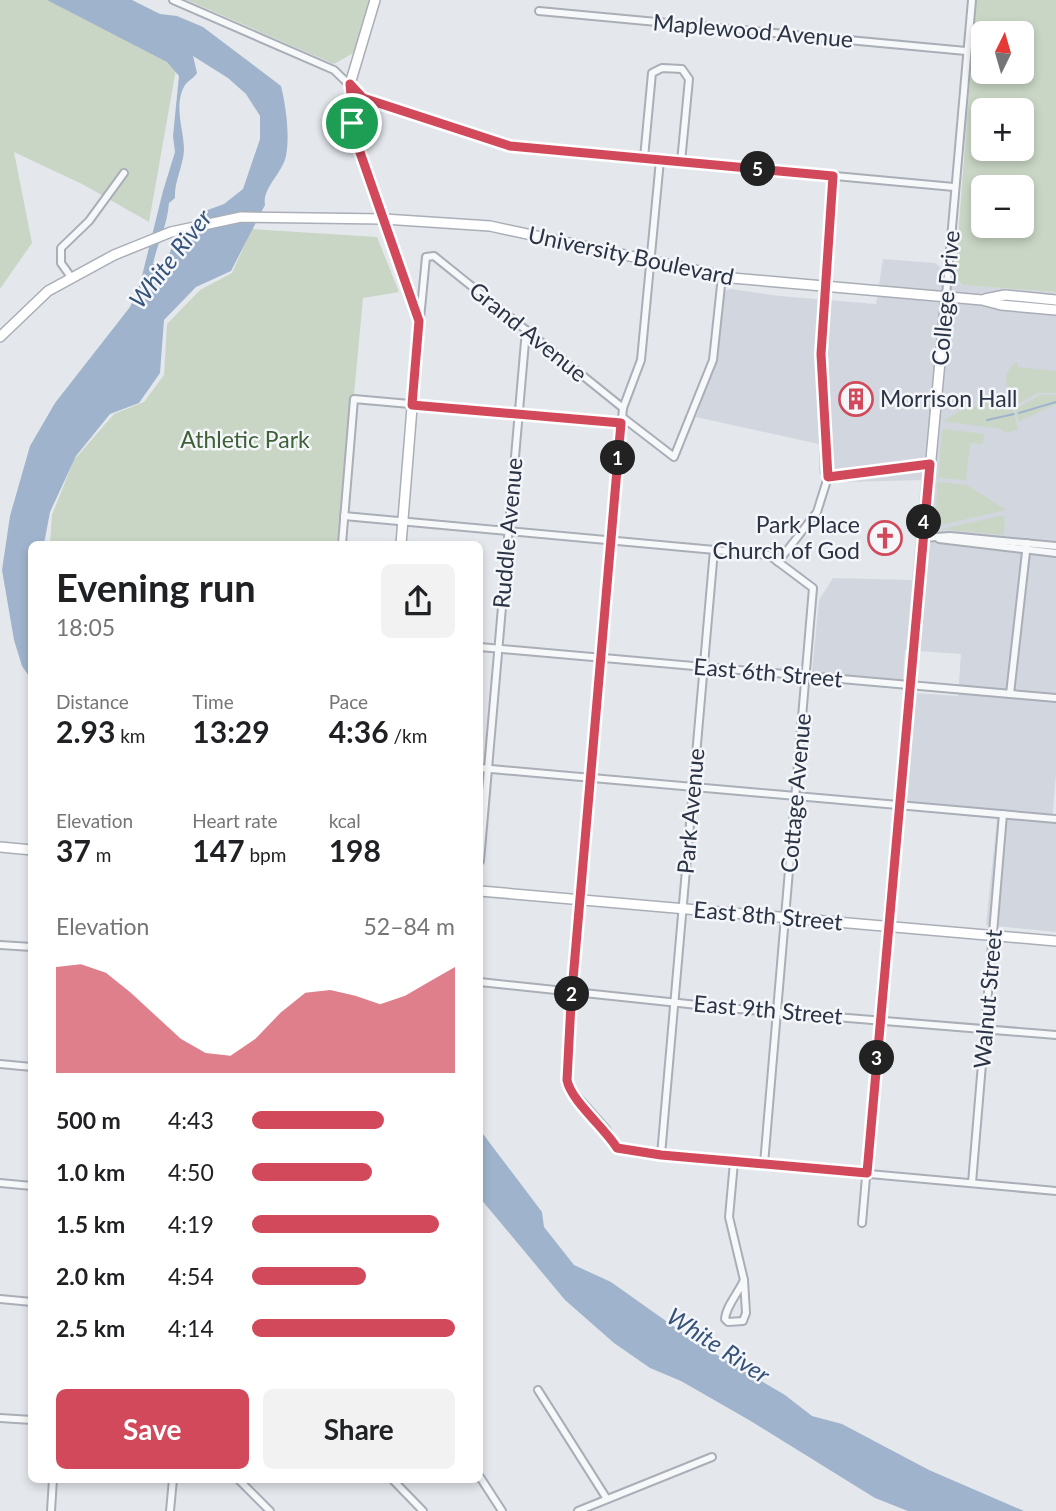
<!DOCTYPE html>
<meta charset="utf-8">
<style>
body{margin:0;font-family:Lato,sans-serif;background:#f2f2f2;color:#202124;height:100vh;display:flex;flex-direction:column;font-size:26px;white-space:nowrap}
*{box-sizing:border-box;margin:0}
p{font-size:23px;color:#757577}
.icon{flex:none;width:38px;height:38px;fill:none;stroke:currentColor;stroke-width:2;stroke-linecap:round;stroke-linejoin:round}
.map{position:relative;flex:1;overflow:hidden}
.sheet{position:absolute;left:28px;top:541px;width:455px;height:942px;display:flex;flex-direction:column;background:#fff;border-radius:10px;box-shadow:0 4px 10px #0003}
.sheet>*{flex:none}
.needle{width:46px;rotate:5deg}
.tools{position:absolute;left:971px;top:21px;display:grid;gap:14px}
.tools a{display:grid;place-items:center;width:63px;height:63px;border-radius:10px;background:#fff;box-shadow:0 4px 10px #0003;font-size:35px}
.pin{position:absolute;display:grid;place-items:center;width:60px;height:60px;color:#fff;margin:-30px;border:4px solid #fff;border-radius:50%;box-shadow:0 2px 7px #0007}
.km{position:absolute;width:35px;height:35px;margin:-18px;border-radius:50%;background:#222;color:#fff;font-size:19px;line-height:35px;text-align:center}
.round{display:grid;place-items:center;flex:none;width:74px;height:74px;border-radius:10px;background:#f2f2f2}
.overview{display:flex;align-items:center;justify-content:space-between;height:119px;padding:0 28px}
h1{font-size:38px;font-weight:700;line-height:52px}
.metrics{display:grid;grid-template-columns:repeat(3,1fr);gap:10px;height:119px;padding:7px 28px}
.metrics div{display:grid;align-content:center}
.metrics b{font-size:30px;font-weight:700}
.metrics small{font-size:19px;font-weight:400}
.metrics p{font-size:19px}
.chart{height:196px;padding:14px 28px}
.chart p{display:flex;justify-content:space-between}
.chart svg{width:100%;height:126px;margin-top:7px;fill:#d1495b;opacity:.7}
.action{display:flex;gap:14px;margin-top:auto;padding:14px 28px}
.action a{flex:1;height:80px;border-radius:10px;background:#d1495b;color:#fff;font-size:28px;font-weight:700;line-height:80px;text-align:center}
.action a+a{background:#f2f2f2;color:#202124}
ul{padding:0 28px;list-style:none;font-size:23px}
li{display:grid;grid-template-columns:112px 84px 1fr;align-items:center;height:52px}
li i{height:18px;border-radius:9px;background:#d1495b}
.map>svg:first-child{display:block}
</style>
<div class="map">
<svg width="1056" height="1511" viewBox="0 0 1056 1511">
<rect width="100%" height="100%" fill="#e4e7ec"/>
<polygon fill="#d2d6de" points="883,259 935,263 962,285 1056,292 1056,773 1052,823 1056,823 1056,932 986,925 997,819 905,810 915,693 958,696 961,654 905,650 903,680 812,672 819,600 833,578 912,580 921,480 846,482 819,474 819,444 696,417 717,360 724,291 731,289 780,296 876,304"/>
<g fill="#c9d6c5" fill-rule="evenodd">
<polygon points="0,0 85,0 176,69 149,222 84,185 14,152 32,243 0,289"/>
<polygon points="187,0 372,0 355,52 334,64"/>
<path d="M976 0H1056V292L962 285 955 277ZM984 33H1022V72H984ZM984 110H1022V149H984ZM984 187H1022V226H984Z"/>
<polygon points="252,229 377,237 399,292 363,298 340,544 50,544 52,515 74,460 114,414 144,402 164,375 167,324 200,290 232,273"/>
<path d="M1017 362 1018 367 1056 371V393H1037L1014 407C1007 391 999 373 1017 362Z"/>
<polygon points="1040,395 1056,395 1056,404 1019,422 1015,409"/>
<polygon points="991,402 1013,409 1018,430 1005,433 1001,429 943,421 963,409"/>
<polygon points="944,429 984,434 983,444 970,443 966,480 938,478 942,431"/>
<polygon points="937,482 967,485 1006,510 936,526"/>
<polygon points="1000,516 1005,517 1004,535 941,529"/>
</g>
<g fill="#9fb4cc" fill-rule="evenodd">
<path d="M47 0H132L160 14 177 16 203 27 281 86C286 107 290 135 286 156 282 174 262 188 265 205L231 271 196 287 164 320 160 373 139 403 110 414 76 456 50 512 44 544H32L31 679 22 666 14 640 2 570 10 516 30 446 55 403 130 307 140 284 163 191 175 152 173 136 179 76 167 62ZM193 56 228 78 246 94 260 116V139L243 189 224 204 205 211 173 244 169 255 157 266 153 264C158 241 167 227 169 203L175 198C174 182 183 167 184 150 184 130 173 105 185 85 189 80 194 78 197 73Z"/>
<polygon points="480,1130 542,1212 544,1227 574,1265 611,1282 697,1343 785,1395 812,1416 842,1424 929,1470 1024,1511 908,1511 875,1498 749,1420 681,1381 650,1368 614,1343 565,1300 480,1198"/>
</g>
<g fill="none" stroke-linecap="round" stroke-linejoin="round">
<g stroke="#9fb4cc" stroke-width="2">
<polyline points="1019,413 1056,402"/>
<polyline points="987,420 1014,414"/>
</g>
<g stroke="#a9aeb7" stroke-width="10">
<g id="street">
<polyline points="173,0 334,70 363,98 510,146 954,187"/>
<polyline points="539,11 966,51"/>
<polyline points="644,158 652,73 662,68 682,69 689,79 681,162"/>
<polyline points="660,160 641,360 623,408 571,1003 568,1086 606,1129 617,1148 661,1155 1056,1191"/>
<polyline points="71,277 61,263 61,248 89,221 124,173"/>
<polyline points="946,296 972,0"/>
<polyline points="420,319 426,257 434,256 623,408"/>
<polyline points="622,417 674,457 713,360 722,276"/>
<polyline points="828,477 930,464"/>
<polyline points="344,516 769,555 813,588 764,1164"/>
<polyline points="923,538 950,536 1056,546"/>
<polyline points="939,539 1056,553"/>
<polyline points="342,544 354,399 621,423"/>
<polyline points="778,562 817,512 828,477 821,353 833,176"/>
<polyline points="480,647 1056,698"/>
<polyline points="1010,694 1027,543"/>
<polyline points="480,768 1056,819"/>
<polyline points="480,861 526,330"/>
<polyline points="0,945 32,947"/>
<polyline points="480,982 726,1008 1056,1035"/>
<polyline points="0,1064 32,1067"/>
<polyline points="661,1155 714,550"/>
<polyline points="734,1162 729,1217 744,1280"/>
<polyline points="0,1183 32,1186"/>
<polyline points="972,1183 1003,814"/>
<polyline points="862,1223 888,926"/>
<path d="M744 1280 746 1313 743 1321 728 1322 725 1319C726 1306 739 1292 744 1280Z"/>
<polyline points="0,1299 32,1302"/>
<polyline points="538,1390 607,1499"/>
<polyline points="0,1418 32,1420"/>
<polyline points="480,1477 502,1511"/>
<polyline points="238,1479 270,1511"/>
<polyline points="392,1479 423,1511"/>
<polyline points="51,1511 53,1479"/>
<polyline points="170,1511 173,1479"/>
<polyline points="578,1511 712,1457"/>
</g>
</g>
<g stroke="#a9aeb7" stroke-width="12">
<g id="secondary">
<polyline points="375,0 350,84 355,138 419,321 401,544"/>
<polyline points="985,299 1005,295 1056,300"/>
<polyline points="0,337 48,291 114,255 171,232 241,217 384,219 490,226 732,278 982,300 1001,305 1056,310"/>
<polyline points="0,847 32,850"/>
<polyline points="480,891 1056,941"/>
<polyline points="888,926 946,296"/>
</g>
</g>
<use href="#street" stroke="#f7f8fa" stroke-width="6"/>
<use href="#secondary" stroke="#fff" stroke-width="9"/>
</g>
<g fill="none" stroke-linecap="round" stroke-linejoin="round">
<g stroke="#fff" stroke-width="14">
<path id="route" d="M350 84 363 98 510 146 833 176 821 354 828 477 930 464 867 1173 661 1155 617 1148C605 1128 571 1101 567 1080L571 1003 621 423 412 405 419 321 355 138Z"/>
</g>
<use href="#route" stroke="#d1495b" stroke-width="9"/>
</g>
<defs>
<g id="building-ring" transform="scale(1.75)"><circle r="9.5" fill="#f4f6f9" stroke="#d1495b" stroke-width="1.5"/><path d="M-4-6H4V6H1V3H-1V6H-4ZM-2.5-4.3h1.7v1.8h-1.7ZM.8-4.3h1.7v1.8H.8ZM-2.5-1h1.7V.8h-1.7ZM.8-1h1.7V.8H.8Z" fill="#d1495b"/></g>
<g id="church-ring" transform="scale(1.75)"><circle r="9.5" fill="#f4f6f9" stroke="#d1495b" stroke-width="1.5"/><path d="M-1.2-6h2.4v3.5h3.3v2.4h-3.3V6h-2.4V-.1h-3.3v-2.4h3.3Z" fill="#d1495b"/></g>
</defs>
<g fill-rule="evenodd">
<use href="#building-ring" x="856" y="399"/>
<use href="#church-ring" x="885" y="538"/>
</g>
<g text-anchor="middle" stroke-width="5" stroke-linejoin="round" paint-order="stroke">
<g font-size="23" fill="#2b3445" stroke="#f4f6f9">
<text transform="translate(753 31) rotate(5)" y="8">Maplewood Avenue</text>
<text transform="translate(631 256) rotate(12)" y="8">University Boulevard</text>
<text transform="translate(946 298) rotate(-85)" y="8">College Drive</text>
<text transform="translate(528 332) rotate(39)" y="8">Grand Avenue</text>
<text transform="translate(508 533) rotate(-85)" y="8">Ruddle Avenue</text>
<text transform="translate(768 673) rotate(5)" y="8">East 6th Street</text>
<text transform="translate(796 793) rotate(-85)" y="8">Cottage Avenue</text>
<text transform="translate(691 811) rotate(-85)" y="8">Park Avenue</text>
<text transform="translate(768 916) rotate(5)" y="8">East 8th Street</text>
<text transform="translate(988 999) rotate(-85)" y="8">Walnut Street</text>
<text transform="translate(768 1010) rotate(5)" y="8">East 9th Street</text>
</g>
<g font-size="23" fill="#2b3445" stroke="#f4f6f9" text-anchor="start">
<text x="880" y="407">Morrison Hall</text>
<text x="860" y="533" text-anchor="end">Park Place<tspan x="860" dy="26">Church of God</tspan></text>
</g>
<g font-size="23" fill="#3f6138" stroke="#f4f6f9">
<text x="245" y="448">Athletic Park</text>
</g>
<g font-size="24" font-style="italic" fill="#34527a" stroke="#f4f6f9">
<text transform="translate(171 259) rotate(-52)" y="8">White River</text>
<text transform="translate(718 1346) rotate(33)" y="8">White River</text>
</g>
</g>
</svg>
<div class="tools">
<a><svg class="needle" viewBox="-14 -14 28 28"><path d="M0-13l5 13h-10z" fill="#e53935"/><path d="M0 13l5-13h-10z" fill="#757577"/></svg></a>
<a>+</a>
<a>−</a>
</div>
<div class="pin" style="left:352px;top:123px;background:#1e9e55"><svg class="icon" aria-label="arrive" viewBox="0 0 24 24"><path d="M6 21V4h12l-3 4 3 4H6"/></svg></div>
<b class="km" style="left:618px;top:458px">1</b>
<b class="km" style="left:572px;top:994px">2</b>
<b class="km" style="left:877px;top:1058px">3</b>
<b class="km" style="left:924px;top:522px">4</b>
<b class="km" style="left:758px;top:169px">5</b>
<section class="sheet">
<div class="overview"><div><h1>Evening run</h1><p>18:05</p></div><a class="round"><svg class="icon" aria-label="share" viewBox="0 0 24 24"><path d="M12 15V3M7 8l5-5 5 5M5 13v7h14v-7"/></svg></a></div>
<div class="metrics">
<div><p>Distance</p><b>2.93<small> km</small></b></div>
<div><p>Time</p><b>13:29</b></div>
<div><p>Pace</p><b>4:36<small> /km</small></b></div>
</div>
<div class="metrics">
<div><p>Elevation</p><b>37<small> m</small></b></div>
<div><p>Heart rate</p><b>147<small> bpm</small></b></div>
<div><p>kcal</p><b>198</b></div>
</div>
<div class="chart"><p><span>Elevation</span>52–84 m</p>
<svg viewBox="0 0 160 44" preserveAspectRatio="none"><path d="M0 44V7L10 6L20 9L30 16L40 24L50 32L60 37L70 38L80 32L90 23L100 16L110 15L120 17L130 20L140 17L150 12L160 7V44z"/></svg>
</div>
<ul>
<li><b>500 m</b>4:43<i style="width:65%"></i></li>
<li><b>1.0 km</b>4:50<i style="width:59%"></i></li>
<li><b>1.5 km</b>4:19<i style="width:92%"></i></li>
<li><b>2.0 km</b>4:54<i style="width:56%"></i></li>
<li><b>2.5 km</b>4:14<i style="width:100%"></i></li>
</ul>
<div class="action"><a>Save</a><a>Share</a></div>
</section>
</div>
